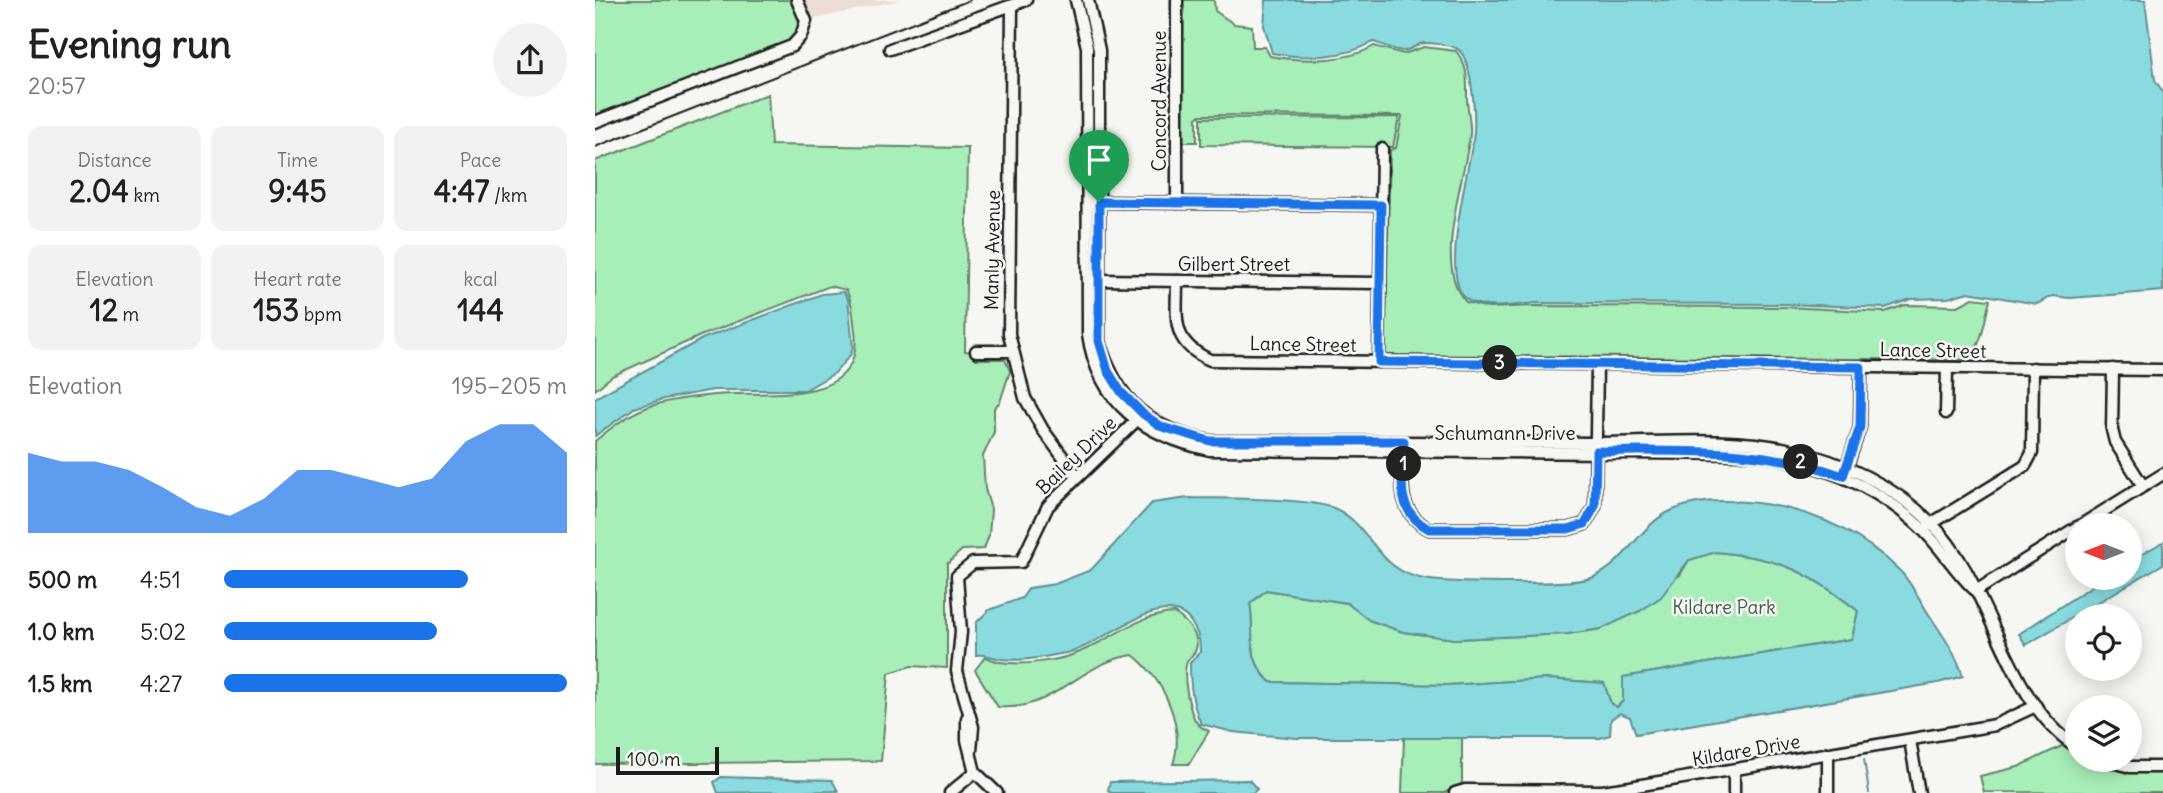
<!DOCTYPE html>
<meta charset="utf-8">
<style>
body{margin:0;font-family:Delius,sans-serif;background:#f2f2f2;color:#202124;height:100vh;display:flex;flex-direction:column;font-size:26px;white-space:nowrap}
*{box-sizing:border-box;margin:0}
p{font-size:23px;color:#757577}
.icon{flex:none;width:38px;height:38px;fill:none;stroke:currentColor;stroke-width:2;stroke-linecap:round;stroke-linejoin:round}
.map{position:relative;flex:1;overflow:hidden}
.side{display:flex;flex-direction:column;background:#fff;width:595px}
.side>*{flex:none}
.needle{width:46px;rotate:270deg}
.fabs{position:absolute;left:1470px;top:513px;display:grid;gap:14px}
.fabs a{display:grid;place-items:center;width:77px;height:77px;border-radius:50%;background:#fff;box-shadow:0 4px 18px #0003;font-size:35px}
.scale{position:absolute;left:21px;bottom:18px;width:103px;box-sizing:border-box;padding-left:7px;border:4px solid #1c1c1c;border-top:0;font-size:19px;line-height:24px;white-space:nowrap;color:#1c1c1c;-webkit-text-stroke:5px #f6f6f2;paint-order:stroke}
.pin{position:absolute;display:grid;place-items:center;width:60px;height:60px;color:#fff;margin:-72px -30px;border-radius:50% 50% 50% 0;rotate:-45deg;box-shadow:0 0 7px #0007}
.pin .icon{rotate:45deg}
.km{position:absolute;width:35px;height:35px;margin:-18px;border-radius:50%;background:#222;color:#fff;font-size:19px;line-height:35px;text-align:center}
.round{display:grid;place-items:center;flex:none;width:74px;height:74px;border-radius:37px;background:#f2f2f2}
.overview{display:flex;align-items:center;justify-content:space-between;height:119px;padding:0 28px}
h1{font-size:38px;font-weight:700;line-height:52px}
.stats{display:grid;grid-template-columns:repeat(3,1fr);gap:10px;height:119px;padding:7px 28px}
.stats div{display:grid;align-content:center;border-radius:14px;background:#f2f2f2;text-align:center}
.stats b{font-size:30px;font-weight:700}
.stats small{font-size:19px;font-weight:400}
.stats p{font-size:19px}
.chart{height:196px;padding:14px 28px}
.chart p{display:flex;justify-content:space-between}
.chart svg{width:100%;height:126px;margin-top:7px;fill:#1a73e8;opacity:.7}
ul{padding:0 28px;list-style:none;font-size:23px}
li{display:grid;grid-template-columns:112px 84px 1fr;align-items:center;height:52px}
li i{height:18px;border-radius:9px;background:#1a73e8}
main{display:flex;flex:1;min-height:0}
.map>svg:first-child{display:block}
</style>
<main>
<section class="side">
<div class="overview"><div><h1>Evening run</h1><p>20:57</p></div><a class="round"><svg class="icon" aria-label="share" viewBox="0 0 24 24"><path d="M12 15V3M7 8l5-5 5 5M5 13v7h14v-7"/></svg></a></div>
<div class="stats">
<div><p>Distance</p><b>2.04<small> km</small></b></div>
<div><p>Time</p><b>9:45</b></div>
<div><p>Pace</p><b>4:47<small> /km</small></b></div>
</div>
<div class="stats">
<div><p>Elevation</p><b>12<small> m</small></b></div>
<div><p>Heart rate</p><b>153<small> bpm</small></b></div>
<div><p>kcal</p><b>144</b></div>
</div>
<div class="chart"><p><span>Elevation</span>195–205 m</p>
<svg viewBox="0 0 160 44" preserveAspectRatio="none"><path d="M0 44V16L10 19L20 19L30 22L40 28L50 35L60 38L70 32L80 22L90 22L100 25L110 28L120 25L130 12L140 6L150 6L160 16V44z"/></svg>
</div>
<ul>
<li><b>500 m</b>4:51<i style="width:71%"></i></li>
<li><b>1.0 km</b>5:02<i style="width:62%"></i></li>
<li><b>1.5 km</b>4:27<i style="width:100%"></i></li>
</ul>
</section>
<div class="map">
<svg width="1568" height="793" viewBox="0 0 1568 793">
<rect width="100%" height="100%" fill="#f6f6f2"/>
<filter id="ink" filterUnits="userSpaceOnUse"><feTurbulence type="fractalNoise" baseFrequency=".0143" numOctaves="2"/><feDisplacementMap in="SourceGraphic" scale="14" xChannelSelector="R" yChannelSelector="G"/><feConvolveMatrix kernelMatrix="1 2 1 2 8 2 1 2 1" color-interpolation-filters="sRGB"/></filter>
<g filter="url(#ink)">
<polygon fill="#eeddd6" points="207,0 305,0 215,20"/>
<g fill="#a8eeb9" stroke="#62856a" stroke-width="2">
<polygon points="0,0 198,0 207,21 202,34 194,43 0,118"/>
<path d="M586 0H619L620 11 639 24 657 26 658 47H670L675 56C706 62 752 62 779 46L809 54 829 47 861 51C873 66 872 78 872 97 872 109 876 122 875 134 870 179 837 266 871 302L893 308 941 306 1190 307 1290 312 1310 305 1363 306 1378 298 1395 300C1389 322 1388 342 1374 360L790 355 795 150 801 148 807 116 606 115 602 118V142H587Z"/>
<path d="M173 94 176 145 373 148 370 351 376 352 381 359H410L415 371 405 402 399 408V432L388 456 390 489 396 509 394 535 389 549 367 550 352 564V668L316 666 294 673 286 761 0 764V441C17 427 37 411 59 405 84 398 113 395 139 394 184 392 269 403 260 331 258 317 258 302 251 290L235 286 105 336 17 376 0 390V161Z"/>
<polygon points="804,117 798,147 606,145 606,118"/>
<path d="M1121 552C1189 559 1210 570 1263 611L1257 639 1028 677V701L1022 707 1016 704 1009 683 952 679 853 685 675 682C649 656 661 636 655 604L671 590 752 603 774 620 808 632 860 639 973 634 1006 629 1085 575 1094 560Z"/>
<path d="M579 613C590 620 605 634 601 649 600 654 594 657 592 662 587 674 594 718 605 726 607 728 611 729 614 731L594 764H578C591 725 568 679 538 655 484 662 460 712 403 707L380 670 390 657C395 658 399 661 405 662 428 666 464 661 485 652 518 638 543 615 579 613Z"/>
<polygon points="809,738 867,738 867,784 849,793 807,793"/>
<path d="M1471 744 1482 752V760C1511 760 1538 772 1568 772V793L1389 792 1385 776 1423 767Z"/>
</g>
<g fill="#8adbe0" stroke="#5e8f92" stroke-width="2" fill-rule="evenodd">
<path d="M671 0H1550L1560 80 1568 92V291L1475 298 1457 296 1442 304 1373 292 1353 298 1316 299 1290 308 1190 304 941 303C921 305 891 311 873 300 842 281 876 164 879 133 880 116 878 56 861 48 853 45 838 43 829 43 822 44 816 50 809 51 799 51 788 44 778 42 751 58 708 59 677 53L669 26Z"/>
<polygon points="249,292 253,299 258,347 256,354 240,373 210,390 118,390 69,399 39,408 0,436 0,398 107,339 227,294"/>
<path d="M593 498C626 499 715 497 741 509 779 527 781 574 835 580 861 583 980 586 999 577 1033 562 1044 524 1078 510 1101 500 1126 500 1151 502 1211 507 1263 529 1306 572 1317 584 1326 602 1335 616 1348 636 1361 653 1368 676L1343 683 1041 734 1035 717 1025 713 1016 719 1015 735 1005 738H702L638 732 606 724C597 703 595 686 595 663L605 652C605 639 603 633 596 622 570 585 506 645 476 652 454 656 429 662 407 659 397 658 392 653 381 655V623L394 610 427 598 434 588 460 584 496 570 557 503ZM1121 552C1185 558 1213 571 1263 611L1257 639 1028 677V701L1022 707 1016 704 1009 683 952 679 853 685 675 682C649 656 661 636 655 604L671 590 752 603 774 620 808 632 860 639 973 634 1006 629 1045 611 1066 597 1094 560Z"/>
<polygon points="1568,542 1568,564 1431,645 1424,634 1509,578 1535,578 1535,561"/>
<polygon points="126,777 237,780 243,791 123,793 119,782"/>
<polygon points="654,780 662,789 658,793 516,793 513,790 515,782"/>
</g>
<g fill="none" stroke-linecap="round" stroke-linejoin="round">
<polyline stroke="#5e8f92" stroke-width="2" points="1269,759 1274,793"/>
<g stroke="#1c1c1c" stroke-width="15">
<g id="minor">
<path d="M481 0 492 47 493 334C503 404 550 436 615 450L1163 454C1224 464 1278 483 1324 526 1345 545 1358 569 1378 588"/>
<path d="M493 0 504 50V341C522 401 554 429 615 441 744 441 873 442 1002 443 1062 443 1134 436 1192 449 1246 461 1297 484 1336 523 1397 583 1409 701 1482 747"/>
<polyline points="582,0 582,203"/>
<polyline points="417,6 414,334 430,398 448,430 482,476"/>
<polyline points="295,49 431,0"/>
<polyline points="0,122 197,46 206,36 211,21 202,0"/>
<polyline points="499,202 786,205"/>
<polyline points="499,280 785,283"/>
<path d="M582 281C582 319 575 342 615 360L1568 370"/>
<polyline points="381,351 417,351"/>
<polyline points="784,362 787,149"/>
<polyline points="1518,369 1517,430 1520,442 1548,486"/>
<polyline points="1351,413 1352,368"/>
<path d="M809 445C808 480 799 510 834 529H973L990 524 1000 506 1002 364"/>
<polyline points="1251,469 1265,427 1266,367"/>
<polyline points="1334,525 1430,466 1437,453 1438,368"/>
<polyline points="1486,525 1568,474"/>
<polyline points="1381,591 1482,527"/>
<polyline points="372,718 372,740 380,772"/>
<polyline points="1315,740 1324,793"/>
<polyline points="376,751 378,727 362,671 366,632 362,576 378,563 426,562 453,506 545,417"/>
<polyline points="1512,760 1535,767 1568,767"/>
<polyline points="380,772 402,793"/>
<polyline points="355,793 380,772"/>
<polyline points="860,793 870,790 1007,791 1035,787 1400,725 1441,706"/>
<polyline points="1139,793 1139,770"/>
<polyline points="1233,793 1233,754"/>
</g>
</g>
<use href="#minor" stroke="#f6f6f2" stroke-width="10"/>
<polyline stroke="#1c1c1c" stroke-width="2" points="0,147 375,0"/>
</g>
</g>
<g fill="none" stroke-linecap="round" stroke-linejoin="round" filter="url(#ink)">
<g stroke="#fff" stroke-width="14">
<path id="route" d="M504 202 786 205 784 362 1266 367 1265 427 1248 476C1165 446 1088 452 1001 451L1000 506 990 524 973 529H834C798 510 808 477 809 441H615L567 427 548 414 526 392 513 371 504 341Z"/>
</g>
<use href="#route" stroke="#1a73e8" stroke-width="9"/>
</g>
<g text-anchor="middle" stroke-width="5" stroke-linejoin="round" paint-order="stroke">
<g font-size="19" fill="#1c1c1c" stroke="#f6f6f2">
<text transform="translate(564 101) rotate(-90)" y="7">Concord Avenue</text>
<text transform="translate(397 250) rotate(-89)" y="7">Manly Avenue</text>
<text x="639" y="271">Gilbert Street</text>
<text transform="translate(708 344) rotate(1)" y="7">Lance Street</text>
<text transform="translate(1338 350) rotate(1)" y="7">Lance Street</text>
<text x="910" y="440">Schumann Drive</text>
<text transform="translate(481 455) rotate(-44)" y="7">Bailey Drive</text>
<text transform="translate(1151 750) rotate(-10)" y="7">Kildare Drive</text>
</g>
<g font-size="19" fill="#465b4b" stroke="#f6f6f2">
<text x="1129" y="614">Kildare Park</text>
</g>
</g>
</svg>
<div class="fabs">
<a><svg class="needle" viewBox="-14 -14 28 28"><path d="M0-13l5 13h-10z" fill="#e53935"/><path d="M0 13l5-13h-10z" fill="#757577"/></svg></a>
<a><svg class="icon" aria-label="locate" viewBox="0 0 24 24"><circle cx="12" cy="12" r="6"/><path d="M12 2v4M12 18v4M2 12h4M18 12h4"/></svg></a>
<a><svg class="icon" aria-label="layers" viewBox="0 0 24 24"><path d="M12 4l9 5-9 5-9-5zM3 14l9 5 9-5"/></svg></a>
</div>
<div class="scale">100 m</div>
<div class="pin" style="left:504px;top:202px;background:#1e9e55"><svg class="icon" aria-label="arrive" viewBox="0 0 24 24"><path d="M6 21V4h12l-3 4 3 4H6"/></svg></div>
<b class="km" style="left:809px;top:464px">1</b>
<b class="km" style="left:1206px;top:462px">2</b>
<b class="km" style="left:905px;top:363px">3</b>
</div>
</main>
